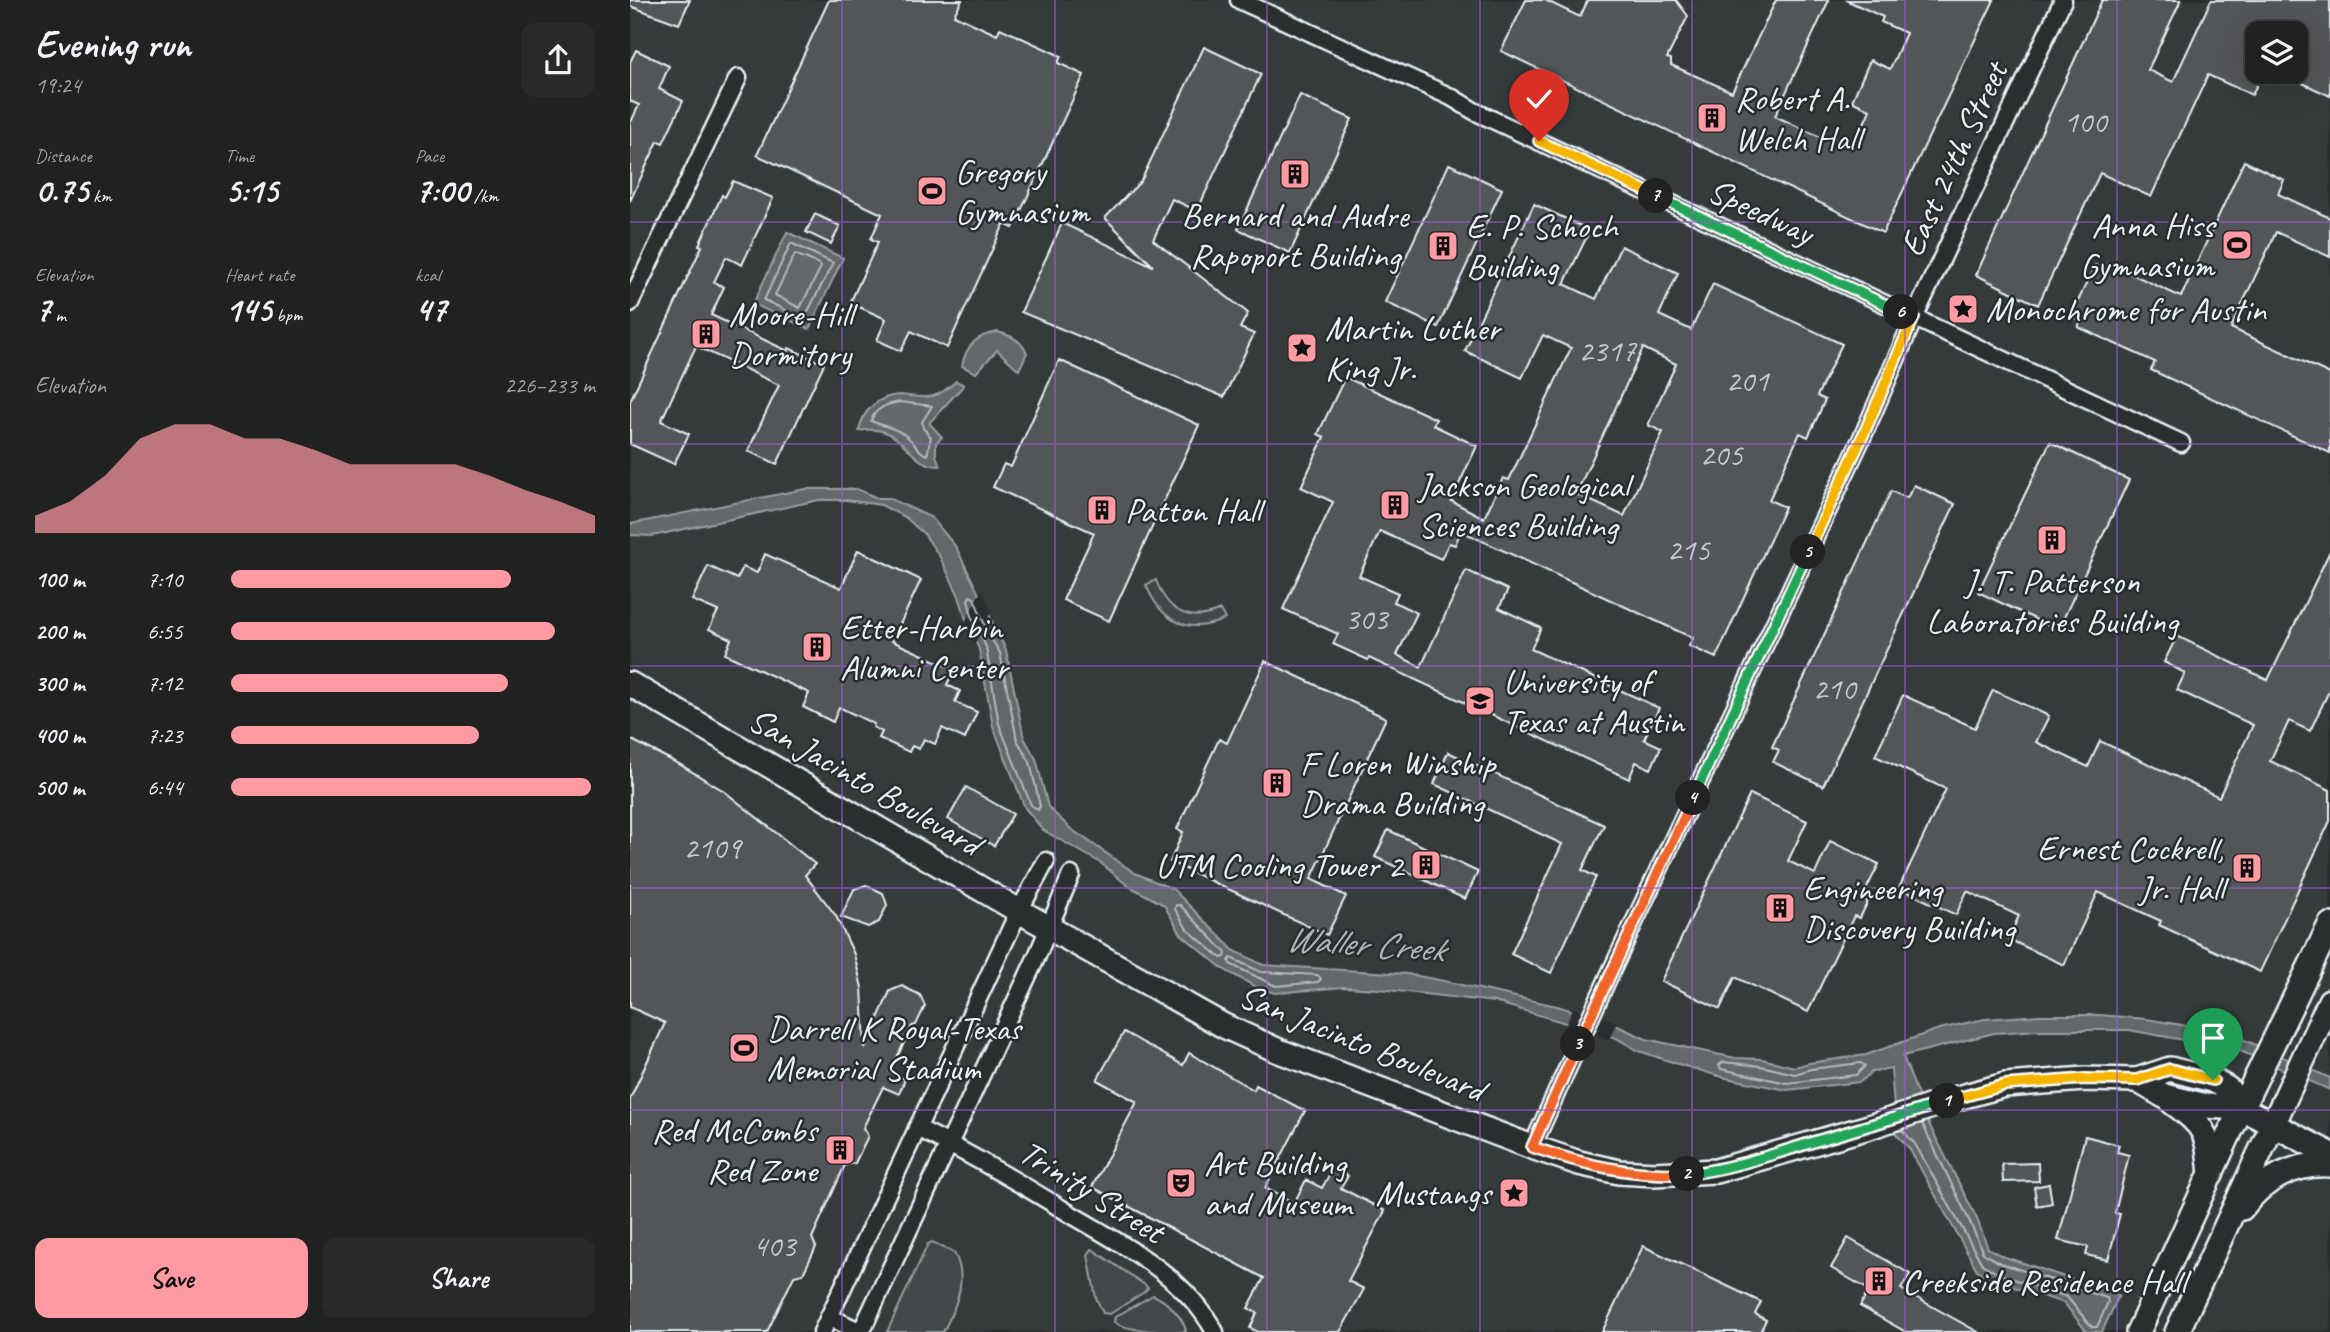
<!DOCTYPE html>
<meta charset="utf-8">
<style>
body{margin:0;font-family:Caveat,sans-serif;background:#282a2a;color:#f1f3f6;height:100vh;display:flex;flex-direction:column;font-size:26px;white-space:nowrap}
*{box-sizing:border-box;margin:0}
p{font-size:23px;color:#a2a4a5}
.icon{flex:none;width:38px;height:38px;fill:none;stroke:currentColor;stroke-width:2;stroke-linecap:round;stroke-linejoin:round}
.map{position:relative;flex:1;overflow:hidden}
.drawer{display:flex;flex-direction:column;background:#202222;width:630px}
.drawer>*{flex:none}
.buttons{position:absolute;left:1615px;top:21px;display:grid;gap:14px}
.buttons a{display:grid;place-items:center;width:63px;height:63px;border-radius:14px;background:#202222;box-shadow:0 7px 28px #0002,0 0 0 2px #3d3f40;font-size:35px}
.pin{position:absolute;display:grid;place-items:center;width:60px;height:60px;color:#fff;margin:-72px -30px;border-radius:50% 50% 50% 0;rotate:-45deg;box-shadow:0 0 7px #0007}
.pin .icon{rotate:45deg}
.km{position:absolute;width:35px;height:35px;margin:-18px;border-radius:50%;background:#222;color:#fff;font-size:19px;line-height:35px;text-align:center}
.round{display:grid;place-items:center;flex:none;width:74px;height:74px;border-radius:14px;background:#282a2a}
.head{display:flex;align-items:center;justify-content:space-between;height:119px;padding:0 35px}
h1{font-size:38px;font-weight:700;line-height:52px}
.figures{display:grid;grid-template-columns:repeat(3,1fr);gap:10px;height:119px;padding:7px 35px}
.figures div{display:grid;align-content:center}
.figures b{font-size:35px;font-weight:700}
.figures small{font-size:19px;font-weight:400}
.figures p{font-size:19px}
.chart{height:196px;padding:14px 35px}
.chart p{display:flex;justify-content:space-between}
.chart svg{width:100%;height:126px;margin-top:7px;fill:#ff9aa2;opacity:.7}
.button{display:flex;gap:14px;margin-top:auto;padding:14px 35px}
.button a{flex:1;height:80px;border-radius:14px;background:#ff9aa2;color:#111;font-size:28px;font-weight:700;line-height:80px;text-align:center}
.button a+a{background:#282a2a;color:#f1f3f6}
ul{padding:0 35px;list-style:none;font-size:23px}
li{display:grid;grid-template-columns:112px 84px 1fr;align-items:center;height:52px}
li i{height:18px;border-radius:9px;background:#ff9aa2}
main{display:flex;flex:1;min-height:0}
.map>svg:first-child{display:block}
</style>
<main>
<section class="drawer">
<div class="head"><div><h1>Evening run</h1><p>19:24</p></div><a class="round"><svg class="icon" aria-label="share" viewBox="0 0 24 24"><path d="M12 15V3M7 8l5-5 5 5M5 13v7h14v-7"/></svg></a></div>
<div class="figures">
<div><p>Distance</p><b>0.75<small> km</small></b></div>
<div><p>Time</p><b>5:15</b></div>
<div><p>Pace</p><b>7:00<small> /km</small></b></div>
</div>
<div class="figures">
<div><p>Elevation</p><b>7<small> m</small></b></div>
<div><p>Heart rate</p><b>145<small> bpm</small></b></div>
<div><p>kcal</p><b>47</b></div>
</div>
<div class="chart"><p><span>Elevation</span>226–233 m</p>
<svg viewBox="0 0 160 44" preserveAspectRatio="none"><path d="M0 44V38L10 33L20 24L30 11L40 6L50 6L60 11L70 11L80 15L90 20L100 20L110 20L120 20L130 24L140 29L150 33L160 38V44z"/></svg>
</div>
<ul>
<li><b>100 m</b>7:10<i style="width:77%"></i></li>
<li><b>200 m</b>6:55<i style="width:89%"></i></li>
<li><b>300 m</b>7:12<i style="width:76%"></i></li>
<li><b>400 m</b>7:23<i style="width:68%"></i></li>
<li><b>500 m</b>6:44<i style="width:99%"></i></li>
</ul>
<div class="button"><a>Save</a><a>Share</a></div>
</section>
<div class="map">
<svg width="1700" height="1332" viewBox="0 0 1700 1332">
<rect width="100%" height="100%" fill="#2a2d2e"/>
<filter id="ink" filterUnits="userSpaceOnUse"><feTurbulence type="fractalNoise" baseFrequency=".0143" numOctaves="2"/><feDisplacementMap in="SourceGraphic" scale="14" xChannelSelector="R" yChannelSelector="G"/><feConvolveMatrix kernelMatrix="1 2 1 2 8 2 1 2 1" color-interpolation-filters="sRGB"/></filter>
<g filter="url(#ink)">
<path fill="#363a3b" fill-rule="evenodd" d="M0 0H1700V1331L0 1332ZM1628 33H1666V72H1628Z"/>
<g fill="#424648" stroke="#959ca0" stroke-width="2">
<path d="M526 580C537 611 559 624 590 610L595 619C557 636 531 621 516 585Z"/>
<path d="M302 1242 324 1253C339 1278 326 1307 313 1332H257L298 1244Z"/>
<polygon points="462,1249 515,1285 518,1288 514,1292 480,1314 473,1313 466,1298 458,1255"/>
<path d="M523 1295C536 1300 555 1319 556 1332 537 1332 497 1332 484 1322L485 1317Z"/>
</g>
<g fill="#63686b" stroke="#989fa3" stroke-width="2">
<polygon points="157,232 213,258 179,329 123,304"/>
<path d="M368 332C382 336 391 340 397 353L389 370 367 350 346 373 332 366C336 345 347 335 368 332Z"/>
<path d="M326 381 334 385 299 423 312 437 306 443V455L310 466C276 467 276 422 229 431 232 410 250 395 271 395 282 396 292 399 303 396 313 393 319 388 326 381Z"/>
<polygon points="175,489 227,489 247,498 259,498 302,518 326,547 376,650 394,738 406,759 418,807 441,829 505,873 543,889 603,950 633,965 777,974 809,980 927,1006 981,1023 1016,1039 1105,1058 1132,1059 1165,1067 1179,1063 1236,1055 1309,1029 1355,1019 1410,1015 1470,1015 1516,1019 1599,1033 1700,1078 1700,1090 1608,1050 1499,1030 1409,1030 1364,1033 1273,1056 1299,1124 1347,1219 1358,1248 1372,1256 1489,1295 1472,1332 1457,1332 1434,1303 1365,1281 1347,1270 1279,1148 1266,1134 1261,1068 1242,1072 1230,1082 1157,1090 1096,1078 1048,1064 1009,1051 986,1038 865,1002 749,989 714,987 645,993 628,988 593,969 551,934 534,905 497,885 471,863 413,830 395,808 363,726 349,649 337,623 329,596 310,557 294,534 275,517 251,505 216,500 189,500 22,536 0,535 0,524"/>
</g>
<g fill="#2a2d2e">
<polygon points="352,589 361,612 344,645 334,624"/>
<polygon points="943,1008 987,1022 979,1040 935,1026"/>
</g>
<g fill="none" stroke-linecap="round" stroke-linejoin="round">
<g stroke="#b3bac0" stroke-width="2">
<polygon points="161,243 203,263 174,319 134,300"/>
<polygon points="165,254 189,264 191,267 170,308 145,295"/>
<path d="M270 402 302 406 292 422 293 428 301 437 297 455C287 452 284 441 275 435 264 427 252 426 241 421 245 408 257 404 270 402Z"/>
<polygon points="340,596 344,598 358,633 370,653 387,740 400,762 410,806 408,810 401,805 369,724 356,647 343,620 338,600"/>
<polygon points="546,905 550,905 596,953 595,957 591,958 557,929 545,909"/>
<polygon points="601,958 631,972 688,975 691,979 688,982 646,986 600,964 599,961"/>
<polygon points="1093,1062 1131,1066 1165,1074 1181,1069 1231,1063 1235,1066 1226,1075 1157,1083 1091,1069 1089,1065"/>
<polyline points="1272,1130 1285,1144 1352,1264 1369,1274 1437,1297 1462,1327 1467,1327 1478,1302 1477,1298 1370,1263 1353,1253 1340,1222 1292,1123"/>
</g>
</g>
<g fill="#535759" stroke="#e8f1f8" stroke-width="2" fill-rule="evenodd">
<polygon points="0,0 60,0 49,24 0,6"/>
<polygon points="199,0 332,0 324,15 367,35 370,28 431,56 428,63 454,75 383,228 374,224 317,348 281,331 271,351 247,340 256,319 220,303 248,242 241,239 252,214 127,155"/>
<polygon points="896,0 915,0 950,17 958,0 1046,0 1058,16 1037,58 1041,59 1041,65 1102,92 1146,0 1199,0 1145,116 1203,143 1205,138 1224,146 1240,110 1222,101 1240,60 1260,69 1276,33 1251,22 1253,17 1216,0 1364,0 1253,233 871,51"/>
<polygon points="1472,0 1551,0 1518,70 1543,82 1581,0 1700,0 1700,96 1666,80 1666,33 1628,33 1628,72 1633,72 1622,95 1578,75 1521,197 1470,173 1408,305 1346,275"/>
<polygon points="574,47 631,74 567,211 542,199 523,240 618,313 610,328 624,334 594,397 391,312 432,223 523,266 475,218 511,181"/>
<polygon points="6,50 39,66 29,89 53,101 33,143 28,141 0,201 0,124 9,105 0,101 0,62"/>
<polygon points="670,95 722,119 660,253 608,229"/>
<polygon points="1614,161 1654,180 1648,194 1700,218 1700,257 1646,232 1601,328 1700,374 1700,453 1521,370 1525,362 1448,327 1451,321 1441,316 1465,265 1475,270 1478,263 1551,297"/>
<polygon points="819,164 872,189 808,327 755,302"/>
<polygon points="103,181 143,198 112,265 96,257 84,282 94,287 81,315 158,351 159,348 194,364 147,464 118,451 149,385 66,346 31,421 59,434 44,464 0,444 0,401 72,246 69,245 92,195 95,197"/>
<path d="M904 204 960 230 934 284 966 299 991 246 1048 273 1029 315 1061 330 1083 284 1212 344 1187 396 1195 400 1187 418 1178 437 1170 433 1139 500 1155 507 1086 658 1059 646 1063 638 831 531 825 545 819 543 811 559 750 531 729 576 768 593 764 602 787 613 767 655 791 667 836 570 878 590 869 608 911 628 901 649 1029 708 1014 739 1031 747 1021 769 1006 762 999 779 739 658 738 660 703 644 708 634 653 609 703 502 671 487 694 437 688 434 715 377 806 419 803 425 847 446 821 501 854 518 873 478 879 480 941 348 913 335 892 378 835 351ZM1013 348 1046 364 1018 425 1033 432 994 516 946 494Z"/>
<polygon points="185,214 210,226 201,244 176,232"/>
<polygon points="429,360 569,425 479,621 433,600 464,533 363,487 374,464 381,467"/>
<polygon points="1420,442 1499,480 1428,630 1348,592"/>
<polygon points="1284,485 1325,504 1193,786 1143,762 1149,750 1142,747 1261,491 1277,498"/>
<polygon points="228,550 291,580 262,641 324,669 317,685 330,691 325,702 347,712 335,739 312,728 305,744 294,739 289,749 282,746 279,752 249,738 252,732 243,727 244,724 209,707 203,722 173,707 179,693 95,654 101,639 79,629 88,611 62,600 78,566 107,579 113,567 127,573 135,554 211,588"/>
<polygon points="1700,551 1700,689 1680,731 1659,721 1640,761 1700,790 1700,821 1630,972 1529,925 1531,921 1468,892 1434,965 1378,939 1389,916 1337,891 1326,915 1269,888 1316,789 1245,756 1273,695 1345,728 1363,690 1419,716 1406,742 1458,767 1470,741 1589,797 1623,725 1547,690 1555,673 1534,662 1547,636 1638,680"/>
<polygon points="635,661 756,718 681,879 716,896 697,935 540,862 553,832 547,829 589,739 597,743"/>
<polygon points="0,739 49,764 94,791 185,864 175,875 206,916 224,954 232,988 235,1048 260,991 272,986 290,995 295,1006 286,1025 282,1026 260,1072 275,1079 269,1094 253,1087 233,1128 238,1136 225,1163 215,1165 182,1238 186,1247 173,1274 164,1276 137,1332 0,1332 0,1099 35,1023 0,1007"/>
<polygon points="818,752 974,825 952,870 966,877 921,973 881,954 932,844 804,784"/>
<polygon points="336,787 383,814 364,846 318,819"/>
<polygon points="1120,794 1177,821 1158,861 1185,874 1200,841 1249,864 1232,898 1238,901 1230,918 1224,916 1178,1012 1105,977 1090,1009 1031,981"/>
<polygon points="758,830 848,872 835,899 745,857"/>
<polygon points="236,885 253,893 257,905 249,922 238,927 211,917 224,889"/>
<polygon points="494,1032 553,1065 559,1053 624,1090 626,1085 675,1111 635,1188 664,1203 676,1180 692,1188 703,1168 718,1176 711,1188 755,1211 718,1281 734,1289 710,1332 628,1332 620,1328 627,1313 618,1308 634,1278 462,1187 507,1102 467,1080"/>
<polygon points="1455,1136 1489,1145 1487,1152 1499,1155 1485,1213 1490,1214 1478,1260 1456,1255 1458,1247 1428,1240"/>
<polygon points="1408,1163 1409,1181 1373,1182 1372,1164"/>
<polygon points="1419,1184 1422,1203 1407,1206 1404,1187"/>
<polygon points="1218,1238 1280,1274 1271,1289 1348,1332 1276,1332 1230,1306 1239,1290 1201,1268"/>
<polygon points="1013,1246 1131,1302 1125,1314 1136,1320 1130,1332 972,1332"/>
</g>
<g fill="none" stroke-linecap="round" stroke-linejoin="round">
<g stroke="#e8f1f8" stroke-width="21">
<g id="street">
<polyline points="609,0 821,97 844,111 1551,443"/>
<polyline points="0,303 108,78"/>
<path d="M287 1128C339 1153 388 1182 437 1212 491 1244 554 1274 585 1332"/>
<polyline points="902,1147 979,976 1235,431 1284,318 1433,0"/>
<polyline points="199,1317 231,1332"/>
<polyline points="192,1332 389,911 416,861"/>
<polyline points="231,1332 407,956 441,875"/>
</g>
</g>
<g stroke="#e8f1f8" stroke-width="28">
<g id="secondary">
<polyline points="0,684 389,911 594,1026 649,1051 902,1147 949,1163 989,1172 1024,1174 1086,1171 1239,1127 1320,1100 1375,1085 1455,1079 1507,1080 1540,1069 1583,1080 1598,1089 1611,1108"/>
<polyline points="1507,1080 1534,1096 1576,1106 1611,1108 1700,1154"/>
<path d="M1542 1102C1577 1128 1577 1132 1581 1175"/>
<path d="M1612 1208C1633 1179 1665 1163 1700 1165"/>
<polyline points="1508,1332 1600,1132 1700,925"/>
<polyline points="1547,1332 1700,1001"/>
</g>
</g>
<use href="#street" stroke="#2a2d2e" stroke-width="16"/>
<use href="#secondary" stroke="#2a2d2e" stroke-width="23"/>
</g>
</g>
<g fill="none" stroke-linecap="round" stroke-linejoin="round" filter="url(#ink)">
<g stroke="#fff" stroke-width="14">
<polyline id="split-1" points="1317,1101 1375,1085 1455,1079 1507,1080 1540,1069 1583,1080"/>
</g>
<g stroke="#fff" stroke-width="14">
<path id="split-2" d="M1057 1174C1100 1169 1141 1155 1183 1142 1228 1129 1273 1116 1317 1101"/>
</g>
<g stroke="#fff" stroke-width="14">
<path id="split-3" d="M948 1044 902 1147C957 1166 998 1175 1057 1174"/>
</g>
<g stroke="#fff" stroke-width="14">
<polyline id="split-4" points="948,1044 1063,798"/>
</g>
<g stroke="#fff" stroke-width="14">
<polyline id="split-5" points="1063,798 1178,552"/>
</g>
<g stroke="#fff" stroke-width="14">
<polyline id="split-6" points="1178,552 1235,431 1284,317 1271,312"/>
</g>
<g stroke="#fff" stroke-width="14">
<polyline id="split-7" points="1026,196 1271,312"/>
</g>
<g stroke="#fff" stroke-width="14">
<polyline id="split-8" points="909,141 1026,196"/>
</g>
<use href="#split-1" stroke="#f5b400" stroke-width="9"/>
<use href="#split-2" stroke="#22a559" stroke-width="9"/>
<use href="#split-3" stroke="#f0652b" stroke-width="9"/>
<use href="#split-4" stroke="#f0652b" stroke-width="9"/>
<use href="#split-5" stroke="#22a559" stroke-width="9"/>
<use href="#split-6" stroke="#f5b400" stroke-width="9"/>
<use href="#split-7" stroke="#22a559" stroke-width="9"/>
<use href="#split-8" stroke="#f5b400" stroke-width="9"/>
</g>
<path fill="none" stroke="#965dcd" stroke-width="2" stroke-opacity="0.55" d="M212 0V1332M425 0V1332M637 0V1332M850 0V1332M1062 0V1332M1275 0V1332M1487 0V1332M0 222H1700M0 444H1700M0 666H1700M0 888H1700M0 1110H1700"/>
<defs>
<g id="building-square" transform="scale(1.575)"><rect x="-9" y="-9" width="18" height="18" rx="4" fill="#ff9aa2" stroke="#2a2d2e"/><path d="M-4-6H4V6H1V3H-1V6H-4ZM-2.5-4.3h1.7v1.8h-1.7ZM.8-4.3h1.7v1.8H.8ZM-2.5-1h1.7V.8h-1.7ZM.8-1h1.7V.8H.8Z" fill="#111"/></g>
<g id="stadium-square" transform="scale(1.575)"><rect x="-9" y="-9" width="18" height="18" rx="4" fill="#ff9aa2" stroke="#2a2d2e"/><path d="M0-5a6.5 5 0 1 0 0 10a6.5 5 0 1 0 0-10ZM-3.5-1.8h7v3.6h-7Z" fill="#111"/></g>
<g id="sight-square" transform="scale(1.575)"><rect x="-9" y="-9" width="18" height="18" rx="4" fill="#ff9aa2" stroke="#2a2d2e"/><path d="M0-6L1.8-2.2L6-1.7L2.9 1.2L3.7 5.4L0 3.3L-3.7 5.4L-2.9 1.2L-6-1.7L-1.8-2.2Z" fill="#111"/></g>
<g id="university-square" transform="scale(1.575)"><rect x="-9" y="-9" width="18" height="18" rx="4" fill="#ff9aa2" stroke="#2a2d2e"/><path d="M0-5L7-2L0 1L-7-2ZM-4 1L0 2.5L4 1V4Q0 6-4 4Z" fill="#111"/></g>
<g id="theatre-square" transform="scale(1.575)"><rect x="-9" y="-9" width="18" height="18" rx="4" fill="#ff9aa2" stroke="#2a2d2e"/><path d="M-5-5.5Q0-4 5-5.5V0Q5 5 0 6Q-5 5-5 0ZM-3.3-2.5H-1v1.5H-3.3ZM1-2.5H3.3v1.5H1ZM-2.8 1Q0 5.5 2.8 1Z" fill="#111"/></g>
</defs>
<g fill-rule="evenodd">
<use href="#building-square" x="1082" y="118"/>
<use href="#building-square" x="665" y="174"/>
<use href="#stadium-square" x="302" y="191"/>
<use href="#stadium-square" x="1607" y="245"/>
<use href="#building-square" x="813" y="246"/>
<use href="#sight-square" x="1333" y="309"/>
<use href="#building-square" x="76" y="334"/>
<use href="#sight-square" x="672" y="348"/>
<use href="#building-square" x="765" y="505"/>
<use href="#building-square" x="472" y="510"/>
<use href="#building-square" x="1422" y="540"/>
<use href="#building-square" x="187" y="647"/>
<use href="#university-square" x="850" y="701"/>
<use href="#building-square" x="647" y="783"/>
<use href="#building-square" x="796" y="865"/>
<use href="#building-square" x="1617" y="868"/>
<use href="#building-square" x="1150" y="908"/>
<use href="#stadium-square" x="114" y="1048"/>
<use href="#building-square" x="210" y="1150"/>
<use href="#theatre-square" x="551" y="1183"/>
<use href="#sight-square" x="884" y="1193"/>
<use href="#building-square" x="1249" y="1281"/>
</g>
<g text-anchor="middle" stroke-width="5" stroke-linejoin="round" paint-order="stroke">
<g font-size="32" fill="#c3cad0">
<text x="1455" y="132">100</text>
<text x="977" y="361">2317</text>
<text x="1117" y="391">201</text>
<text x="1091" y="465">205</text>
<text x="1058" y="560">215</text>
<text x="736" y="629">303</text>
<text x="1204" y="699">210</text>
<text x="82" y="858">2109</text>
<text x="144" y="1256">403</text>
</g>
<g font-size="35" fill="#e8f1f8" stroke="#2a2d2e" text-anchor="start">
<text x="1105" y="110">Robert A.<tspan x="1105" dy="40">Welch Hall</tspan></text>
<text x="325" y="183">Gregory<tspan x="325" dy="40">Gymnasium</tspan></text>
<text x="665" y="227" text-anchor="middle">Bernard and Audre<tspan x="665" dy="40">Rapoport Building</tspan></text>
<text x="1584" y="237" text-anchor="end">Anna Hiss<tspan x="1584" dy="40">Gymnasium</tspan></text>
<text x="836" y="238">E. P. Schoch<tspan x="836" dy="40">Building</tspan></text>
<text x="1356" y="321">Monochrome for Austin</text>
<text x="99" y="326">Moore-Hill<tspan x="99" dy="40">Dormitory</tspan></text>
<text x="695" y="340">Martin Luther<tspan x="695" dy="40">King Jr.</tspan></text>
<text x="788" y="497">Jackson Geological<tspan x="788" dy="40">Sciences Building</tspan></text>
<text x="495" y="522">Patton Hall</text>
<text x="1422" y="593" text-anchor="middle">J. T. Patterson<tspan x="1422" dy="40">Laboratories Building</tspan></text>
<text x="210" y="639">Etter-Harbin<tspan x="210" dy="40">Alumni Center</tspan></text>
<text x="873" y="693">University of<tspan x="873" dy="40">Texas at Austin</tspan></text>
<text x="670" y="775">F Loren Winship<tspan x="670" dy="40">Drama Building</tspan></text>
<text x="1594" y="860" text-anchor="end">Ernest Cockrell,<tspan x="1594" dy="40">Jr. Hall</tspan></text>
<text x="773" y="877" text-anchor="end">UTM Cooling Tower 2</text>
<text x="1173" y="900">Engineering<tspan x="1173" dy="40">Discovery Building</tspan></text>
<text x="137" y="1040">Darrell K Royal-Texas<tspan x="137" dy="40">Memorial Stadium</tspan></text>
<text x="187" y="1142" text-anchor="end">Red McCombs<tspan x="187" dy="40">Red Zone</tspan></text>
<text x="574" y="1175">Art Building<tspan x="574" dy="40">and Museum</tspan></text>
<text x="861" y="1205" text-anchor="end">Mustangs</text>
<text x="1272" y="1293">Creekside Residence Hall</text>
</g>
<g font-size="35" fill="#e8f1f8" stroke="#2a2d2e">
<text transform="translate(1323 159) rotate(-65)" y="12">East 24th Street</text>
<text transform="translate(1131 211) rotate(25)" y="12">Speedway</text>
<text transform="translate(235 781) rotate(30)" y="12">San Jacinto Boulevard</text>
<text transform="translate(732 1042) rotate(22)" y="12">San Jacinto Boulevard</text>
<text transform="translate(462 1191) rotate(32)" y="12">Trinity Street</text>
</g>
<g font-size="37" font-style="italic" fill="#acb3b9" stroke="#2a2d2e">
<text transform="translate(735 943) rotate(4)" y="13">Waller Creek</text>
</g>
</g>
</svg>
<div class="buttons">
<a><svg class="icon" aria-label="layers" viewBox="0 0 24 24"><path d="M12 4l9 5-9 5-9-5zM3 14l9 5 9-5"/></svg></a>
</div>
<div class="pin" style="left:1583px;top:1080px;background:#1e9e55"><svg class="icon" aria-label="arrive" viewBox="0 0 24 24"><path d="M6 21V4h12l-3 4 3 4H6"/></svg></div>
<div class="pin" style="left:909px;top:141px;background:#d93025"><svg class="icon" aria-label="check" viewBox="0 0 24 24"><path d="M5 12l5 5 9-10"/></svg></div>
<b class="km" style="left:1317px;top:1101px">1</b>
<b class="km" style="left:1057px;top:1174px">2</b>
<b class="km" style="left:948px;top:1044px">3</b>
<b class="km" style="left:1063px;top:798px">4</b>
<b class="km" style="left:1178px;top:552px">5</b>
<b class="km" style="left:1271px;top:312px">6</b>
<b class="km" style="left:1026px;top:196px">7</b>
</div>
</main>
